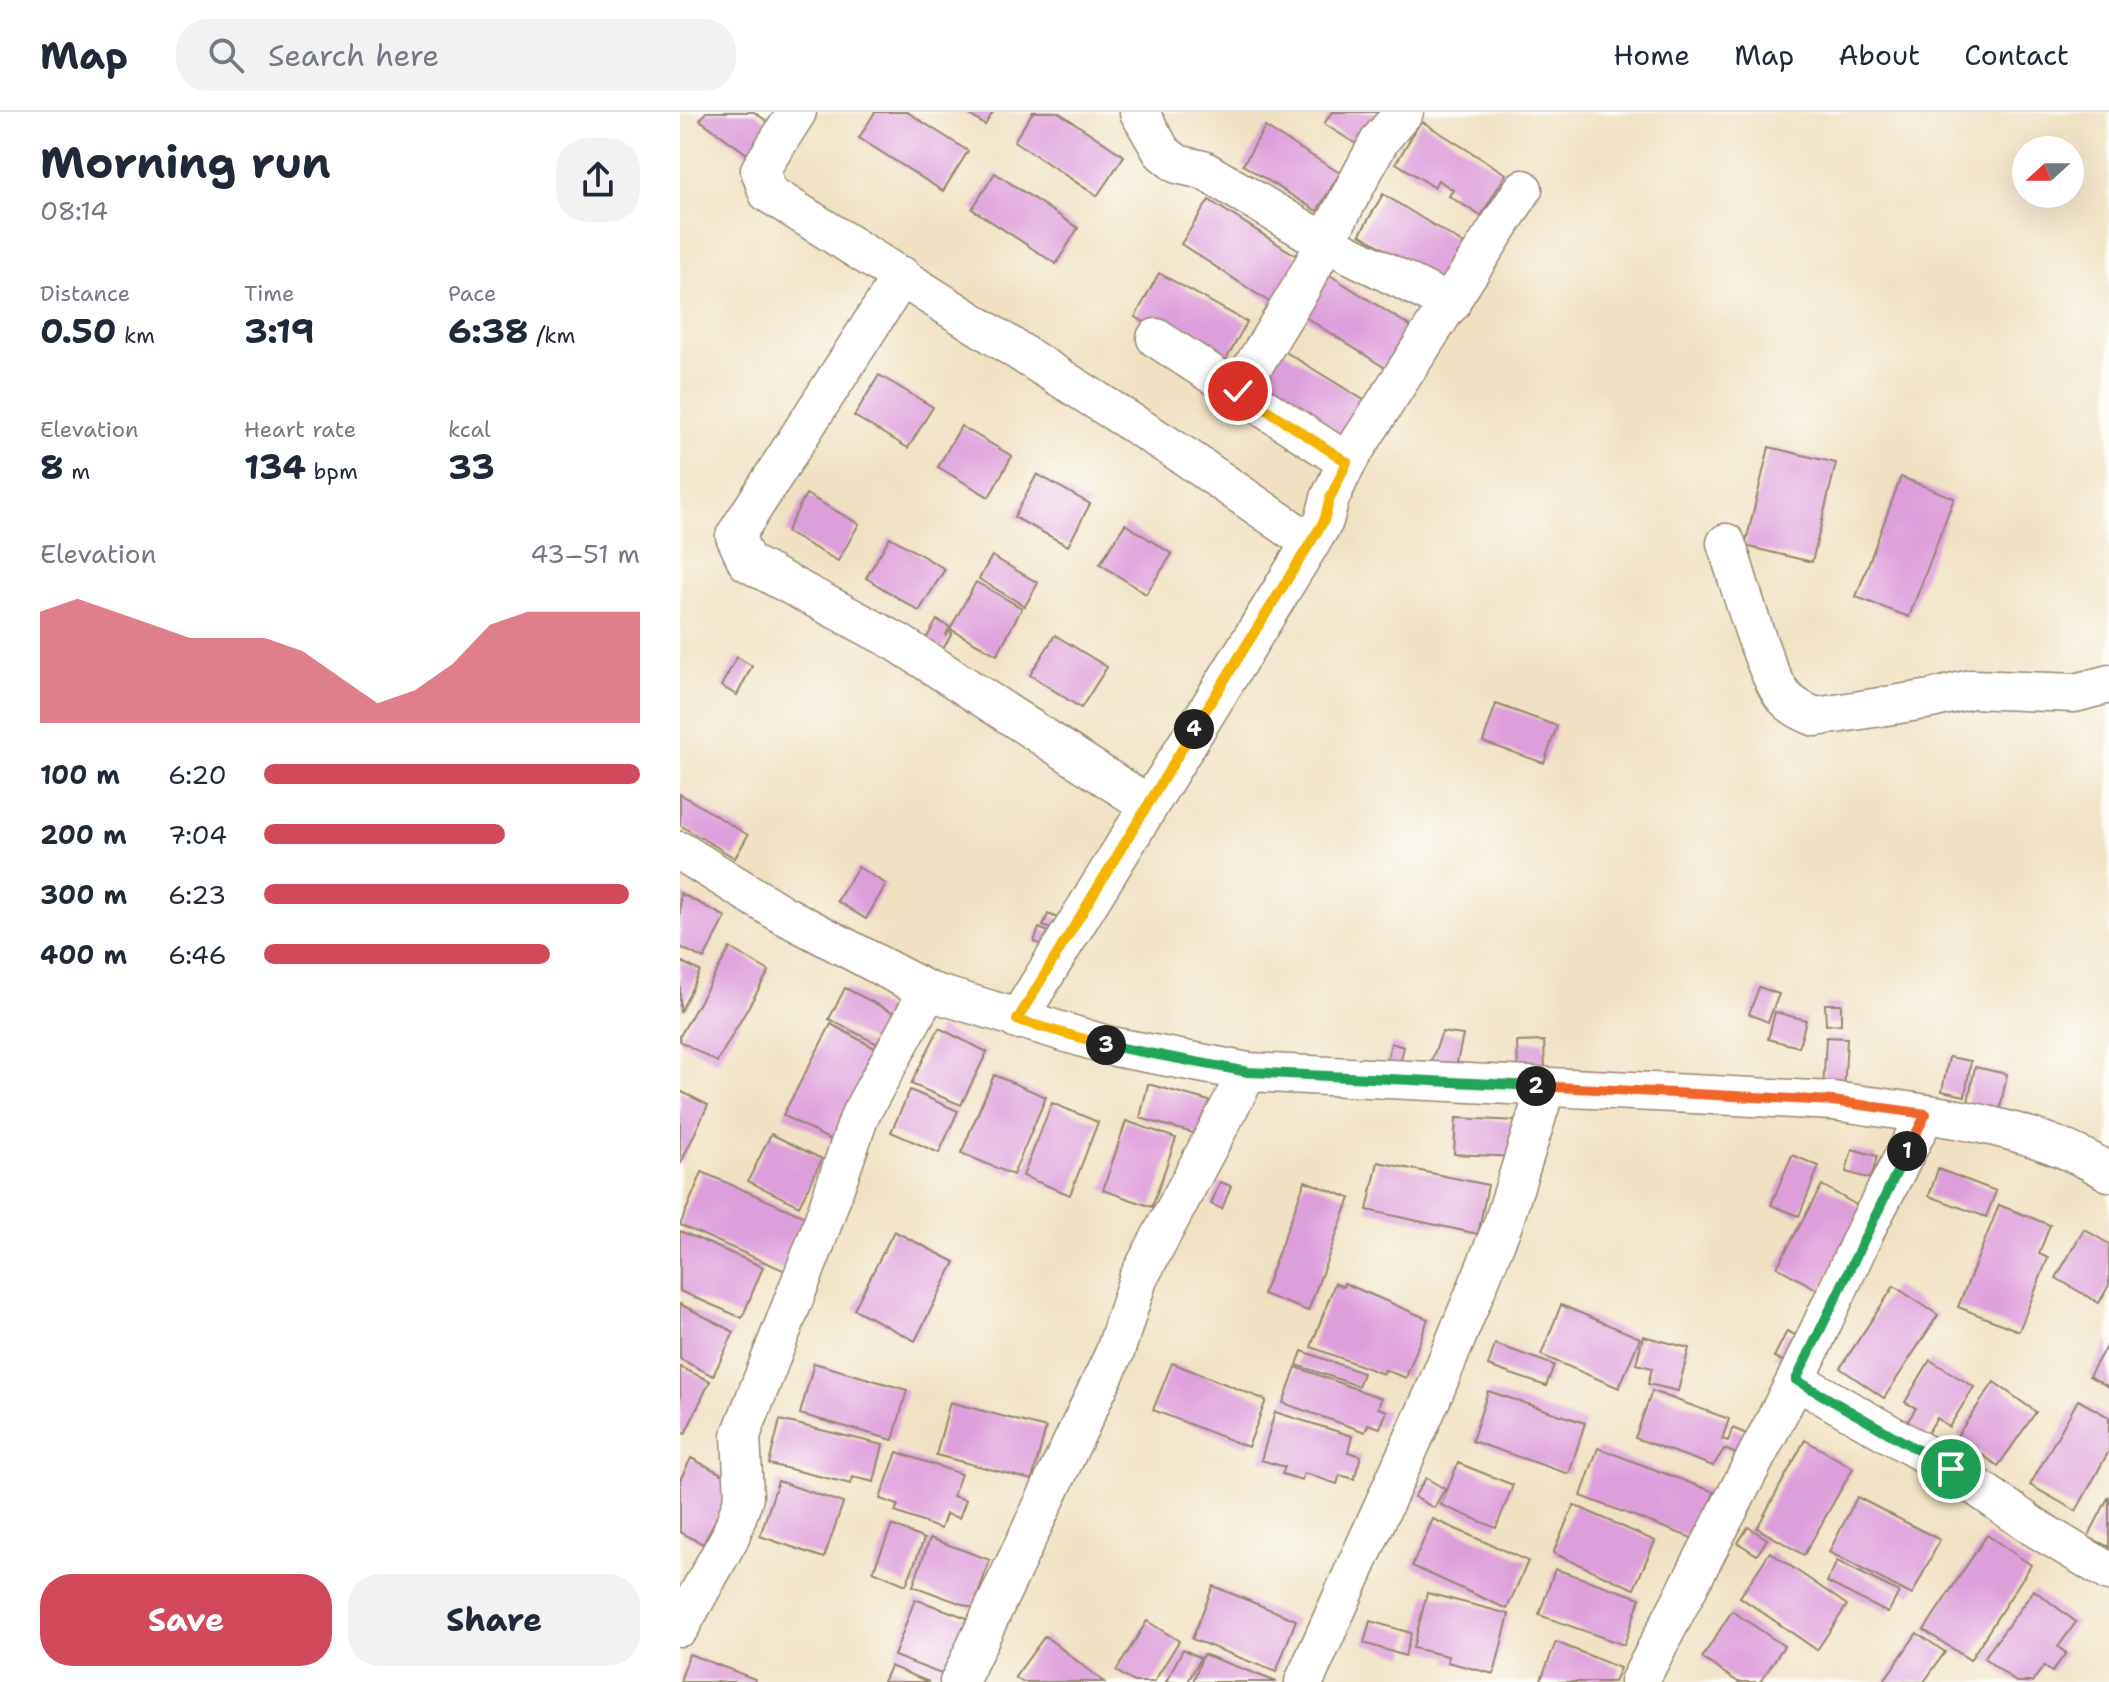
<!DOCTYPE html>
<meta charset="utf-8">
<style>
body{margin:0;font-family:"Shantell Sans",sans-serif;background:#f2f2f3;color:#1f2937;height:100vh;display:flex;flex-direction:column;font-size:30px;white-space:nowrap}
*{box-sizing:border-box;margin:0}
p{font-size:26px;color:#747a83}
.icon{flex:none;width:44px;height:44px;fill:none;stroke:currentColor;stroke-width:2;stroke-linecap:round;stroke-linejoin:round}
.map{position:relative;flex:1;overflow:hidden}
.panel{display:flex;flex-direction:column;background:#fff;width:680px}
.panel>*{flex:none}
.needle{width:52px;rotate:249deg}
.fabs{position:absolute;left:1332px;top:24px;display:grid;gap:16px}
.fabs a{display:grid;place-items:center;width:72px;height:72px;border-radius:50%;background:#fff;box-shadow:0 8px 32px #0002;font-size:40px}
.pin{position:absolute;display:grid;place-items:center;width:68px;height:68px;color:#fff;margin:-34px;border:4px solid #fff;border-radius:50%;box-shadow:0 2px 8px #0007}
.km{position:absolute;width:40px;height:40px;margin:-20px;border-radius:50%;background:#222;color:#fff;font-size:22px;line-height:40px;text-align:center}
.round{display:grid;place-items:center;flex:none;width:84px;height:84px;border-radius:32px;background:#f2f2f3}
.summary{display:flex;align-items:center;justify-content:space-between;height:136px;padding:0 40px}
h1{font-size:44px;font-weight:700;line-height:60px}
.metrics{display:grid;grid-template-columns:repeat(3,1fr);gap:12px;height:136px;padding:8px 40px}
.metrics div{display:grid;align-content:center}
.metrics b{font-size:34px;font-weight:700}
.metrics small{font-size:22px;font-weight:400}
.metrics p{font-size:22px}
.chart{height:224px;padding:16px 40px}
.chart p{display:flex;justify-content:space-between}
.chart svg{width:100%;height:144px;margin-top:8px;fill:#d1495b;opacity:.7}
.primary-button{display:flex;gap:16px;margin-top:auto;padding:16px 40px}
.primary-button a{flex:1;height:92px;border-radius:32px;background:#d1495b;color:#fff;font-size:32px;font-weight:700;line-height:92px;text-align:center}
.primary-button a+a{background:#f2f2f3;color:#1f2937}
ul{padding:0 40px;list-style:none;font-size:26px}
li{display:grid;grid-template-columns:128px 96px 1fr;align-items:center;height:60px}
li i{height:20px;border-radius:10px;background:#d1495b}
header{display:flex;align-items:center;gap:48px;box-sizing:border-box;height:112px;padding:0 40px;background:#fff;border-bottom:2px solid #e0e1e3}
header strong{font-size:38px}
nav{display:flex;gap:44px;margin-inline-start:auto;font-size:28px}
.search{width:560px;height:72px;background:#f2f2f3;display:flex;align-items:center;gap:20px;box-sizing:border-box;padding:0 28px;border-radius:32px;color:#747a83;font-size:30px}
main{display:flex;flex:1;min-height:0}
.map>svg:first-child{display:block}
</style>
<header>
<strong>Map</strong>
<div class="search"><svg class="icon" aria-label="search" viewBox="0 0 24 24"><circle cx="10" cy="10" r="6"/><path d="M15 15l6 6"/></svg>Search here</div>
<nav><a>Home</a><a>Map</a><a>About</a><a>Contact</a></nav>
</header>
<main>
<section class="panel">
<div class="summary"><div><h1>Morning run</h1><p>08:14</p></div><a class="round"><svg class="icon" aria-label="share" viewBox="0 0 24 24"><path d="M12 15V3M7 8l5-5 5 5M5 13v7h14v-7"/></svg></a></div>
<div class="metrics">
<div><p>Distance</p><b>0.50<small> km</small></b></div>
<div><p>Time</p><b>3:19</b></div>
<div><p>Pace</p><b>6:38<small> /km</small></b></div>
</div>
<div class="metrics">
<div><p>Elevation</p><b>8<small> m</small></b></div>
<div><p>Heart rate</p><b>134<small> bpm</small></b></div>
<div><p>kcal</p><b>33</b></div>
</div>
<div class="chart"><p><span>Elevation</span>43–51 m</p>
<svg viewBox="0 0 160 44" preserveAspectRatio="none"><path d="M0 44V10L10 6L20 10L30 14L40 18L50 18L60 18L70 22L80 30L90 38L100 34L110 26L120 14L130 10L140 10L150 10L160 10V44z"/></svg>
</div>
<ul>
<li><b>100 m</b>6:20<i style="width:100%"></i></li>
<li><b>200 m</b>7:04<i style="width:64%"></i></li>
<li><b>300 m</b>6:23<i style="width:97%"></i></li>
<li><b>400 m</b>6:46<i style="width:76%"></i></li>
</ul>
<div class="primary-button"><a>Save</a><a>Share</a></div>
</section>
<div class="map">
<svg width="1429" height="1570" viewBox="0 0 1429 1570">
<rect width="100%" height="100%" fill="#fdfcf7"/>
<filter id="ink" filterUnits="userSpaceOnUse"><feTurbulence type="fractalNoise" baseFrequency=".0125" numOctaves="2"/><feDisplacementMap in="SourceGraphic" scale="16" xChannelSelector="R" yChannelSelector="G"/><feConvolveMatrix kernelMatrix="1 2 1 2 8 2 1 2 1" color-interpolation-filters="sRGB"/></filter>
<filter id="wash" filterUnits="userSpaceOnUse"><feTurbulence type="fractalNoise" baseFrequency=".006" numOctaves="4" result="noise"/><feDisplacementMap in="SourceGraphic" scale="32" xChannelSelector="R" yChannelSelector="G"/><feGaussianBlur stdDeviation="1.8" result="paint"/><feColorMatrix in="noise" values="0 0 0 0 0 0 0 0 0 0 0 0 0 0 0 0 0 1.4 0 .05"/><feComposite in="paint" operator="in"/></filter>
<g filter="url(#wash)">
<rect width="100%" height="100%" fill="#f0e1c3"/>
<g id="blocks">
<g fill="#dd9fda">
<polygon points="26,0 74,0 92,13 70,44 20,8"/>
<polygon points="195,0 227,0 288,39 263,79 179,26"/>
<polygon points="285,0 313,0 305,13"/>
<polygon points="353,0 378,0 444,44 417,84 334,29"/>
<polygon points="652,0 698,0 678,33 644,12"/>
<polygon points="741,9 826,62 801,104 769,84 773,78 758,68 754,75 716,51"/>
<polygon points="585,15 660,61 637,99 563,53"/>
<polygon points="315,61 398,116 376,152 292,97"/>
<polygon points="703,82 784,132 760,171 680,122"/>
<polygon points="529,88 623,148 594,193 501,132"/>
<polygon points="479,161 567,210 543,253 455,205"/>
<polygon points="648,162 733,216 707,257 622,203"/>
<polygon points="599,236 687,290 663,330 575,276"/>
<polygon points="199,263 253,295 228,336 174,304"/>
<polygon points="281,314 332,344 309,385 258,355"/>
<polygon points="1089,335 1156,351 1132,450 1065,434"/>
<polygon points="357,362 410,392 388,434 334,405"/>
<polygon points="1221,365 1274,386 1229,505 1176,485"/>
<polygon points="126,382 179,412 158,449 106,420"/>
<polygon points="445,412 492,442 466,482 420,452"/>
<polygon points="210,425 265,457 239,499 186,466"/>
<polygon points="312,444 358,471 345,494 299,467"/>
<polygon points="296,470 342,496 317,543 270,517"/>
<polygon points="257,508 270,515 265,524 269,519 272,521 263,537 246,527"/>
<polygon points="375,523 427,555 401,596 350,563"/>
<polygon points="57,545 72,554 57,583 41,574"/>
<polygon points="816,592 877,614 864,651 803,630"/>
<polygon points="0,682 68,723 55,746 0,713"/>
<polygon points="178,755 206,772 186,807 157,789"/>
<polygon points="0,781 46,805 24,847 0,835"/>
<polygon points="368,802 380,807 375,819 363,814"/>
<polygon points="359,816 373,822 367,835 354,830"/>
<polygon points="50,836 89,859 37,950 0,929 0,924"/>
<polygon points="0,849 20,859 0,901"/>
<polygon points="1079,875 1099,882 1088,910 1069,902"/>
<polygon points="165,876 218,903 203,935 149,907"/>
<polygon points="1145,892 1161,892 1161,912 1146,913"/>
<polygon points="1095,900 1126,908 1119,935 1088,927"/>
<polygon points="151,912 202,940 154,1030 103,1003"/>
<polygon points="259,916 307,940 281,993 231,972"/>
<polygon points="762,920 783,923 776,955 751,950"/>
<polygon points="1146,925 1167,926 1164,981 1143,980"/>
<polygon points="864,929 865,959 838,960 837,930"/>
<polygon points="711,931 724,935 718,960 705,956"/>
<polygon points="1269,945 1291,949 1285,984 1262,979"/>
<polygon points="1295,955 1327,962 1320,997 1288,990"/>
<polygon points="314,963 366,985 333,1063 281,1041"/>
<polygon points="468,972 533,990 524,1024 460,1006"/>
<polygon points="230,978 278,999 259,1041 211,1020"/>
<polygon points="0,979 28,993 0,1053"/>
<polygon points="372,991 418,1010 390,1083 343,1064"/>
<polygon points="776,1006 839,1009 837,1045 774,1042"/>
<polygon points="446,1009 496,1026 472,1095 423,1078"/>
<polygon points="91,1022 142,1047 119,1094 68,1069"/>
<polygon points="1172,1037 1197,1044 1191,1067 1166,1060"/>
<polygon points="1112,1043 1139,1054 1119,1104 1091,1093"/>
<polygon points="698,1050 808,1073 798,1122 687,1098"/>
<polygon points="1258,1057 1316,1079 1306,1105 1249,1084"/>
<polygon points="22,1060 132,1108 110,1161 0,1113"/>
<polygon points="625,1069 670,1086 628,1199 583,1182"/>
<polygon points="540,1070 551,1074 542,1097 531,1092"/>
<polygon points="1142,1073 1185,1098 1140,1179 1097,1155"/>
<polygon points="1319,1093 1370,1113 1359,1142 1368,1146 1339,1219 1278,1195"/>
<polygon points="1404,1117 1429,1132 1429,1173 1419,1191 1376,1166"/>
<polygon points="0,1119 83,1155 62,1206 0,1179"/>
<polygon points="214,1119 275,1150 235,1229 174,1197"/>
<polygon points="655,1171 663,1175 664,1171 748,1207 726,1266 705,1258 703,1262 631,1235"/>
<polygon points="1214,1174 1258,1203 1204,1286 1160,1256"/>
<polygon points="0,1192 54,1220 33,1264 0,1247"/>
<polygon points="881,1193 960,1226 939,1276 861,1243"/>
<polygon points="1107,1219 1124,1227 1111,1253 1094,1245"/>
<polygon points="963,1224 1009,1236 998,1279 968,1272 972,1256 956,1252"/>
<polygon points="1429,1229 1429,1275 1409,1264"/>
<polygon points="815,1232 874,1253 866,1274 808,1254"/>
<polygon points="622,1239 683,1261 678,1274 617,1253"/>
<polygon points="1250,1248 1294,1275 1269,1315 1257,1306 1245,1325 1226,1312 1236,1296 1225,1290"/>
<polygon points="134,1251 227,1278 213,1328 120,1302"/>
<polygon points="492,1251 586,1288 568,1335 473,1298"/>
<polygon points="0,1255 30,1269 5,1322 0,1319"/>
<polygon points="616,1255 701,1286 698,1296 707,1299 700,1316 688,1312 685,1320 603,1291"/>
<polygon points="1314,1270 1356,1300 1318,1354 1277,1324"/>
<polygon points="808,1279 905,1311 889,1362 792,1329"/>
<polygon points="972,1279 1049,1307 1042,1327 1048,1329 1053,1316 1078,1327 1070,1347 1044,1337 1033,1354 955,1326"/>
<polygon points="1398,1288 1429,1305 1429,1339 1396,1399 1350,1373"/>
<polygon points="270,1290 366,1316 352,1368 256,1343"/>
<polygon points="595,1300 672,1324 668,1340 681,1344 674,1367 660,1363 657,1372 624,1361 622,1368 602,1362 605,1355 581,1348"/>
<polygon points="100,1308 203,1333 194,1370 173,1365 171,1372 89,1352"/>
<polygon points="1125,1328 1173,1356 1124,1443 1077,1416"/>
<polygon points="918,1336 1034,1380 1017,1428 901,1384"/>
<polygon points="217,1340 281,1362 273,1384 286,1388 279,1406 266,1402 261,1417 215,1400 218,1393 200,1387"/>
<polygon points="11,1346 55,1369 23,1432 0,1420 0,1368"/>
<polygon points="778,1351 833,1373 816,1416 761,1393"/>
<polygon points="746,1366 765,1377 754,1396 734,1385"/>
<polygon points="98,1369 163,1391 144,1446 80,1424"/>
<polygon points="1429,1384 1429,1435 1408,1425"/>
<polygon points="1177,1385 1260,1428 1232,1483 1149,1440"/>
<polygon points="894,1393 975,1429 954,1477 873,1441"/>
<polygon points="753,1407 848,1449 827,1497 732,1454"/>
<polygon points="212,1413 244,1427 226,1473 193,1459"/>
<polygon points="1068,1415 1087,1427 1077,1443 1058,1431"/>
<polygon points="1307,1423 1351,1453 1290,1548 1244,1518"/>
<polygon points="250,1426 310,1448 293,1496 233,1474"/>
<polygon points="1090,1440 1167,1493 1137,1538 1060,1485"/>
<polygon points="1157,1449 1219,1480 1208,1501 1147,1470"/>
<polygon points="875,1457 960,1486 944,1533 859,1503"/>
<polygon points="533,1474 616,1508 596,1560 512,1527"/>
<polygon points="1354,1478 1396,1510 1378,1535 1386,1541 1372,1560 1364,1554 1352,1570 1336,1570 1304,1546"/>
<polygon points="747,1481 829,1502 814,1562 767,1550 768,1544 733,1536"/>
<polygon points="235,1487 290,1507 269,1565 214,1544"/>
<polygon points="1052,1499 1104,1534 1080,1570 1058,1570 1022,1546"/>
<polygon points="467,1509 499,1529 474,1570 454,1570 436,1559"/>
<polygon points="690,1509 731,1521 725,1544 684,1531"/>
<polygon points="1237,1521 1265,1540 1244,1570 1203,1570"/>
<polygon points="365,1524 424,1570 342,1570 335,1565"/>
<polygon points="876,1530 940,1556 934,1570 860,1570"/>
<polygon points="503,1537 520,1546 508,1570 486,1570"/>
<polygon points="9,1542 75,1567 74,1570 0,1570"/>
<polygon points="523,1542 597,1570 513,1570"/>
<polygon points="210,1554 249,1570 203,1570"/>
</g>
</g>
</g>
<g filter="url(#ink)">
<use href="#blocks" fill-opacity="0" stroke="#968670" stroke-width="2"/>
<g fill="none" stroke-linecap="round" stroke-linejoin="round">
<g stroke="#968670" stroke-width="41">
<g id="minor">
<polyline points="117,0 80,58 88,81 506,345 631,431"/>
<polyline points="459,0 482,40 497,52 523,58 645,130 771,192"/>
<polyline points="222,164 55,424 67,450 217,530 467,692"/>
<polyline points="476,226 667,350"/>
<polyline points="558,279 622,174 700,28 724,0"/>
<path d="M1046 431C1059 468 1082 558 1104 585 1113 595 1123 600 1136 605L1251 587 1291 577 1395 581 1429 572"/>
<path d="M0 739 102 802 248 879 430 934 568 960 1153 989C1245 1002 1349 1010 1429 1060"/>
<polyline points="337,908 644,409 650,386 667,350 843,77"/>
<polyline points="1116,1268 1271,1357 1354,1415 1429,1460"/>
<polyline points="0,1515 50,1425 64,1385 61,1323 136,1130 180,1003 248,879"/>
<polyline points="279,1570 435,1240 458,1167 568,960"/>
<polyline points="624,1570 753,1283 823,1112 866,975"/>
<polyline points="959,1570 1116,1268 1188,1113 1246,1002"/>
</g>
</g>
<use href="#minor" stroke="#fff" stroke-width="38"/>
</g>
</g>
<g fill="none" stroke-linecap="round" stroke-linejoin="round" filter="url(#ink)">
<g stroke="#fff" stroke-width="16">
<polyline id="split-1" points="1227,1039 1116,1268 1271,1357"/>
</g>
<g stroke="#fff" stroke-width="16">
<polyline id="split-2" points="856,974 1153,989 1246,1002 1227,1039"/>
</g>
<g stroke="#fff" stroke-width="16">
<polyline id="split-3" points="426,933 568,960 856,974"/>
</g>
<g stroke="#fff" stroke-width="16">
<polyline id="split-4" points="426,933 337,908 514,617"/>
</g>
<g stroke="#fff" stroke-width="16">
<polyline id="split-5" points="514,617 644,409 650,386 667,350 558,279"/>
</g>
<use href="#split-1" stroke="#22a559" stroke-width="10"/>
<use href="#split-2" stroke="#f0652b" stroke-width="10"/>
<use href="#split-3" stroke="#22a559" stroke-width="10"/>
<use href="#split-4" stroke="#f5b400" stroke-width="10"/>
<use href="#split-5" stroke="#f5b400" stroke-width="10"/>
</g>
</svg>
<div class="fabs">
<a><svg class="needle" viewBox="-14 -14 28 28"><path d="M0-13l5 13h-10z" fill="#e53935"/><path d="M0 13l5-13h-10z" fill="#747a83"/></svg></a>
</div>
<div class="pin" style="left:1271px;top:1357px;background:#1e9e55"><svg class="icon" aria-label="arrive" viewBox="0 0 24 24"><path d="M6 21V4h12l-3 4 3 4H6"/></svg></div>
<div class="pin" style="left:558px;top:279px;background:#d93025"><svg class="icon" aria-label="check" viewBox="0 0 24 24"><path d="M5 12l5 5 9-10"/></svg></div>
<b class="km" style="left:1227px;top:1039px">1</b>
<b class="km" style="left:856px;top:974px">2</b>
<b class="km" style="left:426px;top:933px">3</b>
<b class="km" style="left:514px;top:617px">4</b>
</div>
</main>
